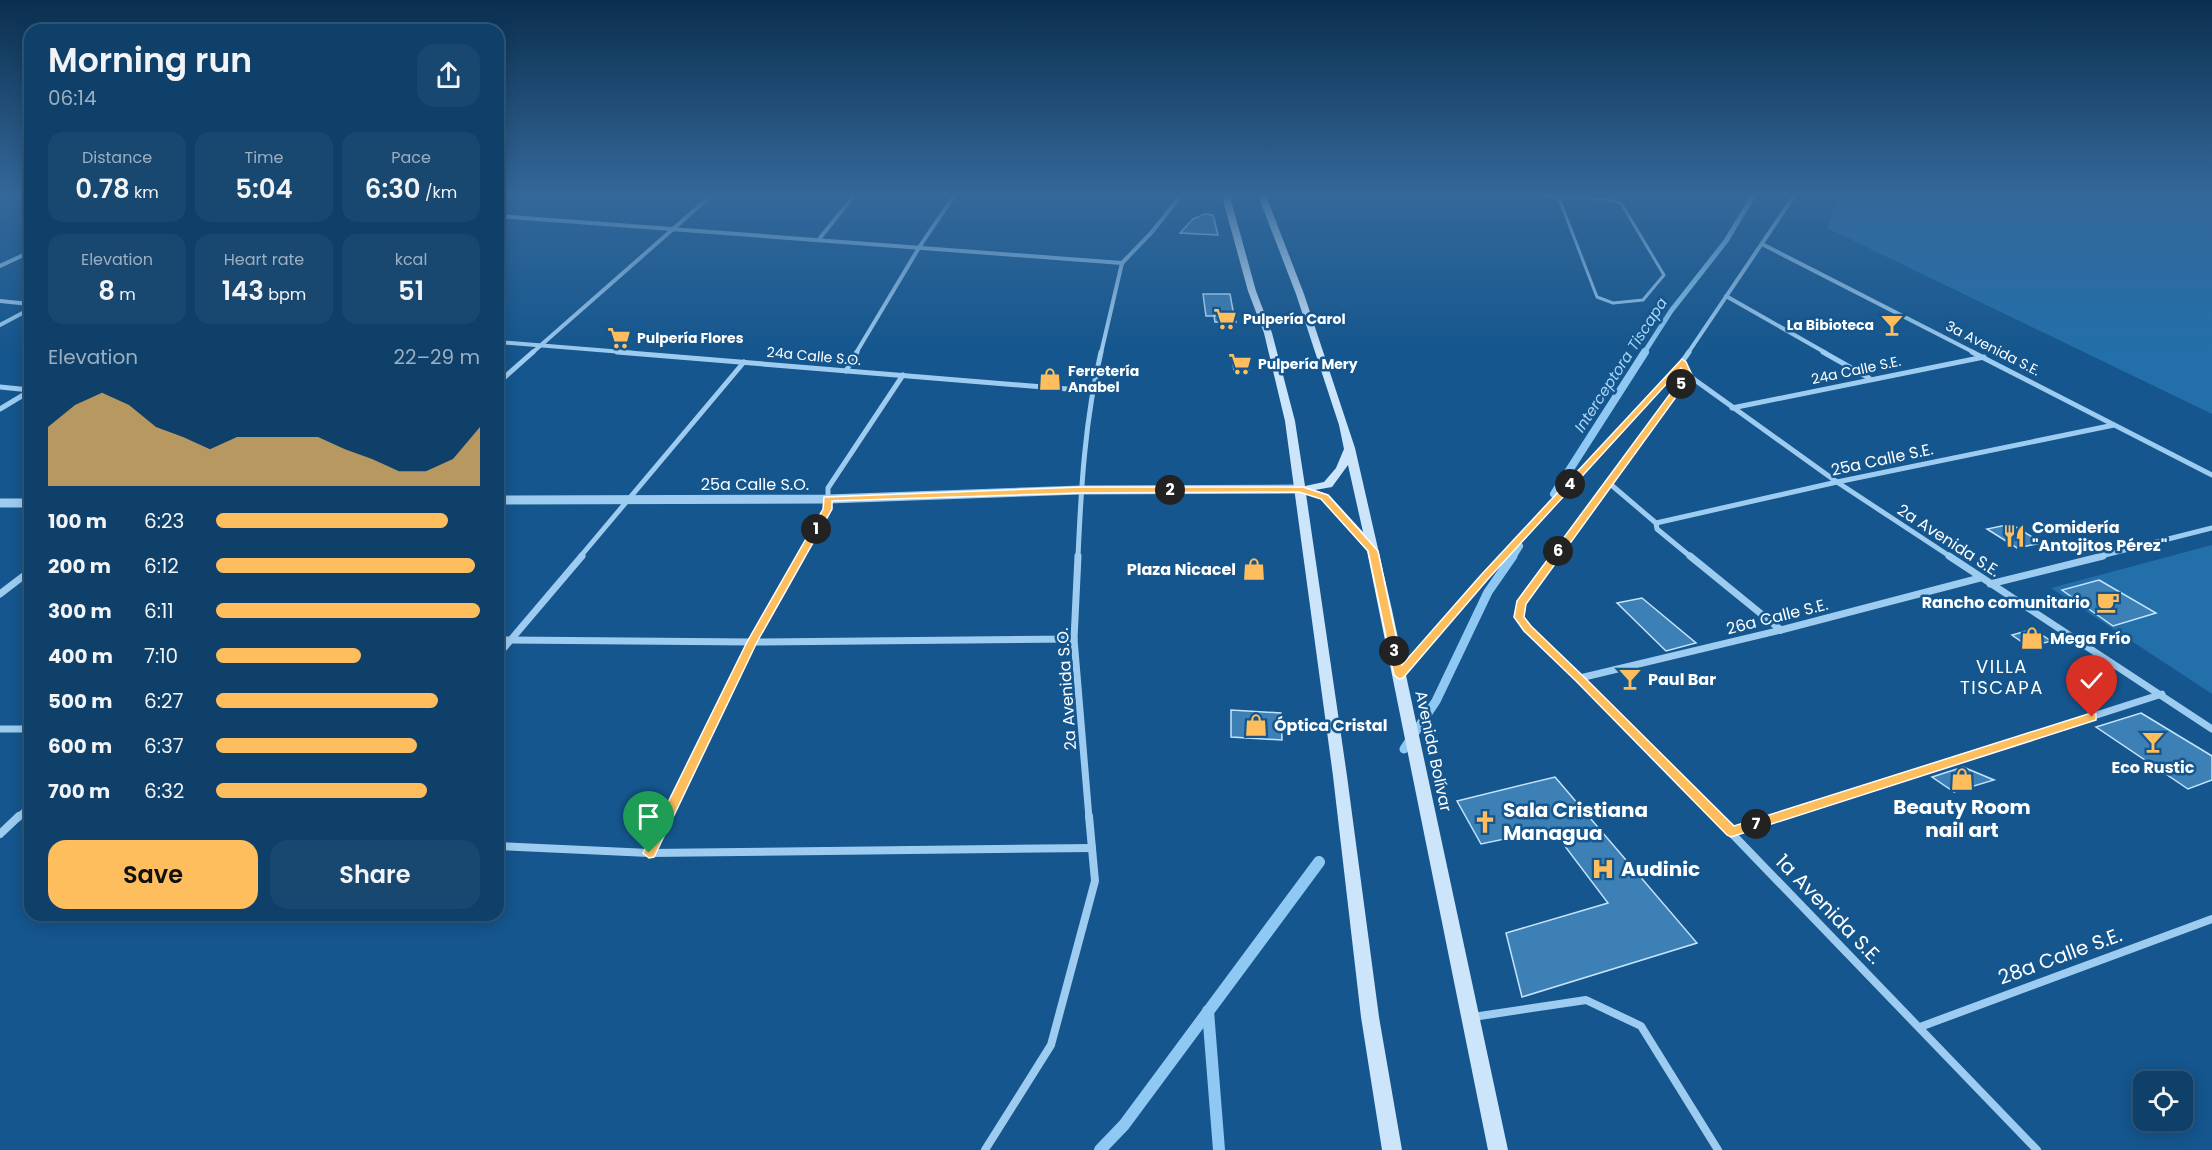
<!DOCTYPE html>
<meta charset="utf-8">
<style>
body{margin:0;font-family:Poppins,sans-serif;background:#184770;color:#f1f3f6;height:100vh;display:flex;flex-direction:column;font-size:22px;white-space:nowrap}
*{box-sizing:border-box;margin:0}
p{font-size:20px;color:#9bafc1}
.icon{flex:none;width:33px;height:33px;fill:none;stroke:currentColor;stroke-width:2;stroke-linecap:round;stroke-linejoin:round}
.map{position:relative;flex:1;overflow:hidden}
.side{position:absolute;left:24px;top:24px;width:480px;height:897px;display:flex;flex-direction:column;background:#0f406a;border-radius:18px;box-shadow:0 3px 15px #0003,0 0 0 2px #2f597e}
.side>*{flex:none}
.tools{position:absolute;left:2133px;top:1071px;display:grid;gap:12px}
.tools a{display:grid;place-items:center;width:60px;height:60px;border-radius:12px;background:#0f406a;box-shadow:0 3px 15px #0003,0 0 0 2px #2f597e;font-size:30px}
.pin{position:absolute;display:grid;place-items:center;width:51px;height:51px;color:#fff;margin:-62px -26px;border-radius:50% 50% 50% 0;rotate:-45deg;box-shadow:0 0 6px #0007}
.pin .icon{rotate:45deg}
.km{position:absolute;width:30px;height:30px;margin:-15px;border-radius:50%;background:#222;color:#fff;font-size:16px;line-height:30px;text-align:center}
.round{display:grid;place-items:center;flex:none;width:63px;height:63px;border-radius:18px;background:#184770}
.headline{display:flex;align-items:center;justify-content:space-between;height:102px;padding:0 24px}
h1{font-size:33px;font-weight:600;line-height:45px}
.stats{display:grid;grid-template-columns:repeat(3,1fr);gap:9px;height:102px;padding:6px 24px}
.stats div{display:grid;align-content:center;border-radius:15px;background:#184770;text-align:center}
.stats b{font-size:26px;font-weight:600}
.stats small{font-size:16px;font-weight:400}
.stats p{font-size:16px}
.chart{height:168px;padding:12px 24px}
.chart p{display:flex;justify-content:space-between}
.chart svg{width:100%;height:108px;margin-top:6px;fill:#ffbe5d;opacity:.7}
.action{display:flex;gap:12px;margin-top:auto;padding:12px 24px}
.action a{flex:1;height:69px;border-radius:18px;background:#ffbe5d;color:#111;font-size:24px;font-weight:600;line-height:69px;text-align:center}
.action a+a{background:#184770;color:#f1f3f6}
ul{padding:0 24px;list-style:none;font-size:20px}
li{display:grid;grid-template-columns:96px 72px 1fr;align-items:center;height:45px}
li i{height:15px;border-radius:8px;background:#ffbe5d}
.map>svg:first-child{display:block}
</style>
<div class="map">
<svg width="2212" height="1150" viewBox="0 0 2212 1150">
<rect width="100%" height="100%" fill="#14568d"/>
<g fill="#236faa">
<polygon points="1841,193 2212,193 2212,414 1827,228"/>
<polygon points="2212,545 2212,694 2051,588"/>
</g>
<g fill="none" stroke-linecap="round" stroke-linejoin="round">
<polyline stroke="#8fc9f3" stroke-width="5" points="1644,353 1671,311 1726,241 1755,193"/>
<g stroke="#8fc9f3" stroke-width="8">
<polyline points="1554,494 1645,352"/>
<polyline points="1512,557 1519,546"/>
</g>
<polyline stroke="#8fc9f3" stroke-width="9" points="1404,749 1436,701 1488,592 1513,556"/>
<g stroke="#8fc9f3" stroke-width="12">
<polyline points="1208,1011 1219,1150"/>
<polyline points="1100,1150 1124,1125 1319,862"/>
</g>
</g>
<g fill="#3d80b6" stroke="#c4e3fc" stroke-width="1.5">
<polygon points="1205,214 1213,215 1218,235 1180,233 1193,219"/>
<polygon points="1203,294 1230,294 1234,316 1206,316"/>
<polygon points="1214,316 1234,316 1236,322 1215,322"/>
<polygon points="1232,358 1247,358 1249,370 1234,370"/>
<polygon points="2011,524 2042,543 2017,548 1987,529"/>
<polygon points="2099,580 2156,613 2113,626 2062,590"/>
<polygon points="1642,598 1696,643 1666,651 1617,603"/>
<polygon points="2033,629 2051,641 2029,647 2012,635"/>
<polygon points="1231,710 1281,713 1282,740 1231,737"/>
<polygon points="2141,713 2212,756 2212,780 2188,789 2096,727"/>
<polygon points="1963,767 1994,780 1954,792 1932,777"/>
<polygon points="1555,777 1697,943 1522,997 1506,933 1608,903 1552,829 1481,844 1457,801"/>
</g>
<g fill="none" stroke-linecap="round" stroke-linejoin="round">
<polyline stroke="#9eccf0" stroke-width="3" stroke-dasharray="2 4" stroke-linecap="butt" points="1503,557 1639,409"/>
<polyline stroke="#9eccf0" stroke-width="4.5" stroke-dasharray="3 5" stroke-linecap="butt" points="1417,655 1505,556"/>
<g stroke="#9eccf0" stroke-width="3">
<polyline points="1536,193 1560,199"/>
<polyline points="1781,193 1794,196"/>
<polygon points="1565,198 1606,199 1621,203 1664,275 1643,300 1613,303 1597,297 1560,201"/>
</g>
<g stroke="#9eccf0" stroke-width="4">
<polyline points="498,216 1122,263"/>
<polyline points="820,238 856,193"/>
<polyline points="1762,244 1975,353"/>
<polyline points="0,266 30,252"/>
<polyline points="1726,296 1826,353"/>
<polyline points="0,301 30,304"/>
<polyline points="0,325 30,309"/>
<polyline points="498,342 635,353"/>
<polyline points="532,353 714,193"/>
<polyline points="856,353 920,246 956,193"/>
<polyline points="1101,353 1122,263 1151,233 1183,193"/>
<polyline points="1688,353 1796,193"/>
</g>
<g stroke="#9eccf0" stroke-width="5">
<polyline points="617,352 1092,391"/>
<polyline points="1689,352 1682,362 1688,375 1837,482 1951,557"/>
<polyline points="1823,352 1869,378"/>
<polyline points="1972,352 2212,475"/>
<polyline points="846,371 857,352"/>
<polyline points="498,383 533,352"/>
<polyline points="0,387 30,390"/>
<polyline points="1732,408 1984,357"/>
<polyline points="0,409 30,391"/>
<polyline points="1609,483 1656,523 1657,529 1691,557"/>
<polyline points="1656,523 1837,482 2114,425"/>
<polyline points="580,557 744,362"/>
<polyline points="801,557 828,509 828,488 903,375"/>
<path d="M1078 557C1081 488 1085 419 1101 352"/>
<polyline points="1554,557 1688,375"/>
<polyline points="2097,557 2212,528"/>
</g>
<g stroke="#9eccf0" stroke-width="7">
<polyline points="1078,556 1074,639 1089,818"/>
<polyline points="1555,556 1520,603 1519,617 1527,629 1580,678 1717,818"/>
<polyline points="1690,556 1781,630"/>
<polyline points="1949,556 2212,729"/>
<polyline points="1990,584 2103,556"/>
<polyline points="0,594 30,571"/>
<polyline points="498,640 752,642 1074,639"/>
<polyline points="498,655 582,556"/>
<polyline points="1580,678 1781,630 1980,578"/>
<polyline points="0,729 30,729"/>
<polyline points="18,818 30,806"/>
<polyline points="666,818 752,642 801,556"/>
<polyline points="1776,818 2162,694"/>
</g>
<g stroke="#9eccf0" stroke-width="8">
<polyline points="1715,816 2037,1150"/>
<polyline points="1731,832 1781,816"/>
<polyline points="0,834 19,816"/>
<polyline points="498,846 649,853 1092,848"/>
<polyline points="649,853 667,816"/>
<polyline points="1473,1017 1586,1000 1641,1026 1718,1150"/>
<polyline points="1920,1027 2212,919"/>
<polyline points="985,1150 1051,1045 1095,881 1089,816"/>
</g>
<g stroke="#9eccf0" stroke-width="9">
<polyline points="498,500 828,499 1081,490 1300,489"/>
<polyline points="0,503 30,503"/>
</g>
<path fill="#cce5fb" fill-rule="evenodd" d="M1221 193H1229L1256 291 1272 333 1295 421 1305 486 1324 482 1336 468 1344 449 1339 425 1296 294 1257 193H1265L1304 294 1355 448 1392 610 1508 1150H1488L1367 551 1321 499 1306 494 1347 776 1379 1017 1402 1150H1382L1361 1017 1333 776 1285 421 1264 333 1248 291ZM1348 465 1363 532 1329 495 1315 490 1332 487Z"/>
</g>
<linearGradient id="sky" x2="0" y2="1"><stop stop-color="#0b2f4e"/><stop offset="0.55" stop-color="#34689a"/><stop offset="1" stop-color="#34689a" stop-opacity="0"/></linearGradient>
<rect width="2212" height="354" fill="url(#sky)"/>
<polygon fill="#ffbe5d" stroke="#fff" stroke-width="1.5" points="1682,359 1686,362 1692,375 1526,604 1524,617 1531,626 1583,676 1734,826 2088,714 2096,714 2096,720 1731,837 1727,835 1576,681 1524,631 1514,617 1517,601 1684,375 1681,368 1488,579 1403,678 1399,679 1394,675 1368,551 1321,499 1299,492 1081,493 832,501 832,509 757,642 654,857 649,858 643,853 747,642 823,509 824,497 1081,487 1303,487 1328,495 1378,551 1402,665 1481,575"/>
<defs>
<g id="supermarket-bare" transform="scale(1.8)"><path d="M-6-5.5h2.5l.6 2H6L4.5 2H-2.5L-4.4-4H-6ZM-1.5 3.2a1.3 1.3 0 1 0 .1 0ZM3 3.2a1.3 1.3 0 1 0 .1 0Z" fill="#ffbe5d" stroke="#14568d" stroke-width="2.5" paint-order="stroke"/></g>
<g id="bar-bare" transform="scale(1.8)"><path d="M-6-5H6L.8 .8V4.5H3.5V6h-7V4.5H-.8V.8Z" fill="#ffbe5d" stroke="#14568d" stroke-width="2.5" paint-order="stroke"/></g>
<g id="shop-bare" transform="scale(1.8)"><path d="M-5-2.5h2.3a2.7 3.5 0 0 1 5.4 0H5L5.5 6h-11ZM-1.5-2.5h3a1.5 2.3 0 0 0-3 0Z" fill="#ffbe5d" stroke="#14568d" stroke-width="2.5" paint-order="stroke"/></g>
<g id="restaurant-bare" transform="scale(1.8)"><path d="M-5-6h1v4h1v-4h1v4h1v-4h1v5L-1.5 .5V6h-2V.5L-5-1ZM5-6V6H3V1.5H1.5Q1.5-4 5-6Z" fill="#ffbe5d" stroke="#14568d" stroke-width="2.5" paint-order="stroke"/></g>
<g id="cafe-bare" transform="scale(1.8)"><path d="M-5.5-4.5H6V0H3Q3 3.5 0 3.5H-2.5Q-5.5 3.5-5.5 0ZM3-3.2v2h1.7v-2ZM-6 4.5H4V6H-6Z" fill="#ffbe5d" stroke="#14568d" stroke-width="2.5" paint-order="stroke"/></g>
<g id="church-bare" transform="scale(1.8)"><path d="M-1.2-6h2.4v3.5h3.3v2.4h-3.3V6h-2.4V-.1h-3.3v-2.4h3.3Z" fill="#ffbe5d" stroke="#14568d" stroke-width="2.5" paint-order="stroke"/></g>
<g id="hospital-bare" transform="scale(1.8)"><path d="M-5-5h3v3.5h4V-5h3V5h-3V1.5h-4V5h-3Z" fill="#ffbe5d" stroke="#14568d" stroke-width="2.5" paint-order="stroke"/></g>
</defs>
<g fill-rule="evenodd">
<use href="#supermarket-bare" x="1225" y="319"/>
<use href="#bar-bare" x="1892" y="325"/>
<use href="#supermarket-bare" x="619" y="338"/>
<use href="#supermarket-bare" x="1240" y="364"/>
<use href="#shop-bare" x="1050" y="379"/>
<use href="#restaurant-bare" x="2014" y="536"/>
<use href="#shop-bare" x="1254" y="569"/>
<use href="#cafe-bare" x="2108" y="602"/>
<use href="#shop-bare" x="2032" y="638"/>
<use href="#bar-bare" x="1630" y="679"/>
<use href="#shop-bare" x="1256" y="725"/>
<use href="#bar-bare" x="2153" y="742"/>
<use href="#shop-bare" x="1962" y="779"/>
<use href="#church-bare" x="1485" y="822"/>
<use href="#hospital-bare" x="1603" y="869"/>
</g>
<g text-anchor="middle" stroke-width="5" stroke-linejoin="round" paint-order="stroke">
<g font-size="14" font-weight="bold" fill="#fff" stroke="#14568d" text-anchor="start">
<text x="1243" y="324">Pulpería Carol</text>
<text x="1874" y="330" text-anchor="end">La Bibioteca</text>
<text x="637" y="343">Pulpería Flores</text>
<text x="1258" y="369">Pulpería Mery</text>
<text x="1068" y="376">Ferretería<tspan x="1068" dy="16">Anabel</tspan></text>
</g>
<g font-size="14" fill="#fff" stroke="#14568d">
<text transform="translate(1993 348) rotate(27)" y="5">3a Avenida S.E.</text>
<text transform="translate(814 356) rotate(5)" y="5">24a Calle S.O.</text>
<text transform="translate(1856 370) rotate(-12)" y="5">24a Calle S.E.</text>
</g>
<g font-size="15" font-style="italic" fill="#a9d6f7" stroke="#14568d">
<text transform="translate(1621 365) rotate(-57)" y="5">Interceptora Tiscapa</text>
</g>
<g font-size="16" fill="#fff" stroke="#14568d">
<text transform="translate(1882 459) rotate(-12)" y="6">25a Calle S.E.</text>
<text x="755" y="490">25a Calle S.O.</text>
<text transform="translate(1949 540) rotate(33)" y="6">2a Avenida S.E.</text>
<text transform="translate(1777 616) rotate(-14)" y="6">26a Calle S.E.</text>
<text transform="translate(1066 689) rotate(-94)" y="6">2a Avenida S.O.</text>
<text transform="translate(1434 751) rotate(78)" y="6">Avenida Bolívar</text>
</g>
<g font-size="16" font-weight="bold" fill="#fff" stroke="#14568d" text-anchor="start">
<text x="2032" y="533">Comidería<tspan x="2032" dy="18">"Antojitos Pérez"</tspan></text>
<text x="1236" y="575" text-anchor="end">Plaza Nicacel</text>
<text x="2090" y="608" text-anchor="end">Rancho comunitario</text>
<text x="2050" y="644">Mega Frío</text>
<text x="1648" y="685">Paul Bar</text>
<text x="1274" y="731">Óptica Cristal</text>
<text x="2153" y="773" text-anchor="middle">Eco Rustic</text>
</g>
<g font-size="18" letter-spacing="1.5" fill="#fff" stroke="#14568d">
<text x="2002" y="673">VILLA<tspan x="2002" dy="21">TISCAPA</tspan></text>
</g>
<g font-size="20" font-weight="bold" fill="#fff" stroke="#14568d" text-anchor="start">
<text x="1962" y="814" text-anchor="middle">Beauty Room<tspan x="1962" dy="23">nail art</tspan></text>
<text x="1503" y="817">Sala Cristiana<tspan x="1503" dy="23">Managua</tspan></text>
<text x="1621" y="876">Audinic</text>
</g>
<g font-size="20" fill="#fff" stroke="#14568d">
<text transform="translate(1829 909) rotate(46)" y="7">1a Avenida S.E.</text>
<text transform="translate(2060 956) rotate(-20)" y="7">28a Calle S.E.</text>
</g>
</g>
</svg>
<div class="tools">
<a><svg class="icon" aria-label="locate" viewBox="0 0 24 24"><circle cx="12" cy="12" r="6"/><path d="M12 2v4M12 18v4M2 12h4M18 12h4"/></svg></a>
</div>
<div class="pin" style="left:649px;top:853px;background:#1e9e55"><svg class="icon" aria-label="arrive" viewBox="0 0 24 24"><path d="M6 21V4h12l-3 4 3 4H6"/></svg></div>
<div class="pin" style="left:2092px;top:717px;background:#d93025"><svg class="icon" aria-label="check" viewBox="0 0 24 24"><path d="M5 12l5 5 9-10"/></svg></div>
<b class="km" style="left:816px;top:529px">1</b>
<b class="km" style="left:1170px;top:490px">2</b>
<b class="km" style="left:1394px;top:651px">3</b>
<b class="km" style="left:1570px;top:484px">4</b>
<b class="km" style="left:1681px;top:384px">5</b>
<b class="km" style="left:1558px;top:551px">6</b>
<b class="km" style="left:1756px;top:824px">7</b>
<section class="side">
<div class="headline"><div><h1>Morning run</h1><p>06:14</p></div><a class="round"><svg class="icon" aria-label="share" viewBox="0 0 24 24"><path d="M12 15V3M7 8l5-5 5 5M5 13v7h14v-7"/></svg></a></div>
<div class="stats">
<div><p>Distance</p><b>0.78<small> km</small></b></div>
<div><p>Time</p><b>5:04</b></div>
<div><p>Pace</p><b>6:30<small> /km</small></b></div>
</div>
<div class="stats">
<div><p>Elevation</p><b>8<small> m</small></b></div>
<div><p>Heart rate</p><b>143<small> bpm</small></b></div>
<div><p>kcal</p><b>51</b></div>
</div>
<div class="chart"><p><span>Elevation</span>22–29 m</p>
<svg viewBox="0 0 160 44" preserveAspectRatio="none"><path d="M0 44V20L10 11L20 6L30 11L40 20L50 24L60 29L70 24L80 24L90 24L100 24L110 29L120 33L130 38L140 38L150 33L160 20V44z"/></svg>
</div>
<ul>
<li><b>100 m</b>6:23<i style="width:88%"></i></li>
<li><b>200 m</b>6:12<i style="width:98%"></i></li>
<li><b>300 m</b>6:11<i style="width:100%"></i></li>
<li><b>400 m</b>7:10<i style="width:55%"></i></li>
<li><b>500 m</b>6:27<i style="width:84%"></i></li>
<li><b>600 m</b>6:37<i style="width:76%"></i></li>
<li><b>700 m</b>6:32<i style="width:80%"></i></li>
</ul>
<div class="action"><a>Save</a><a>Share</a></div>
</section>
</div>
